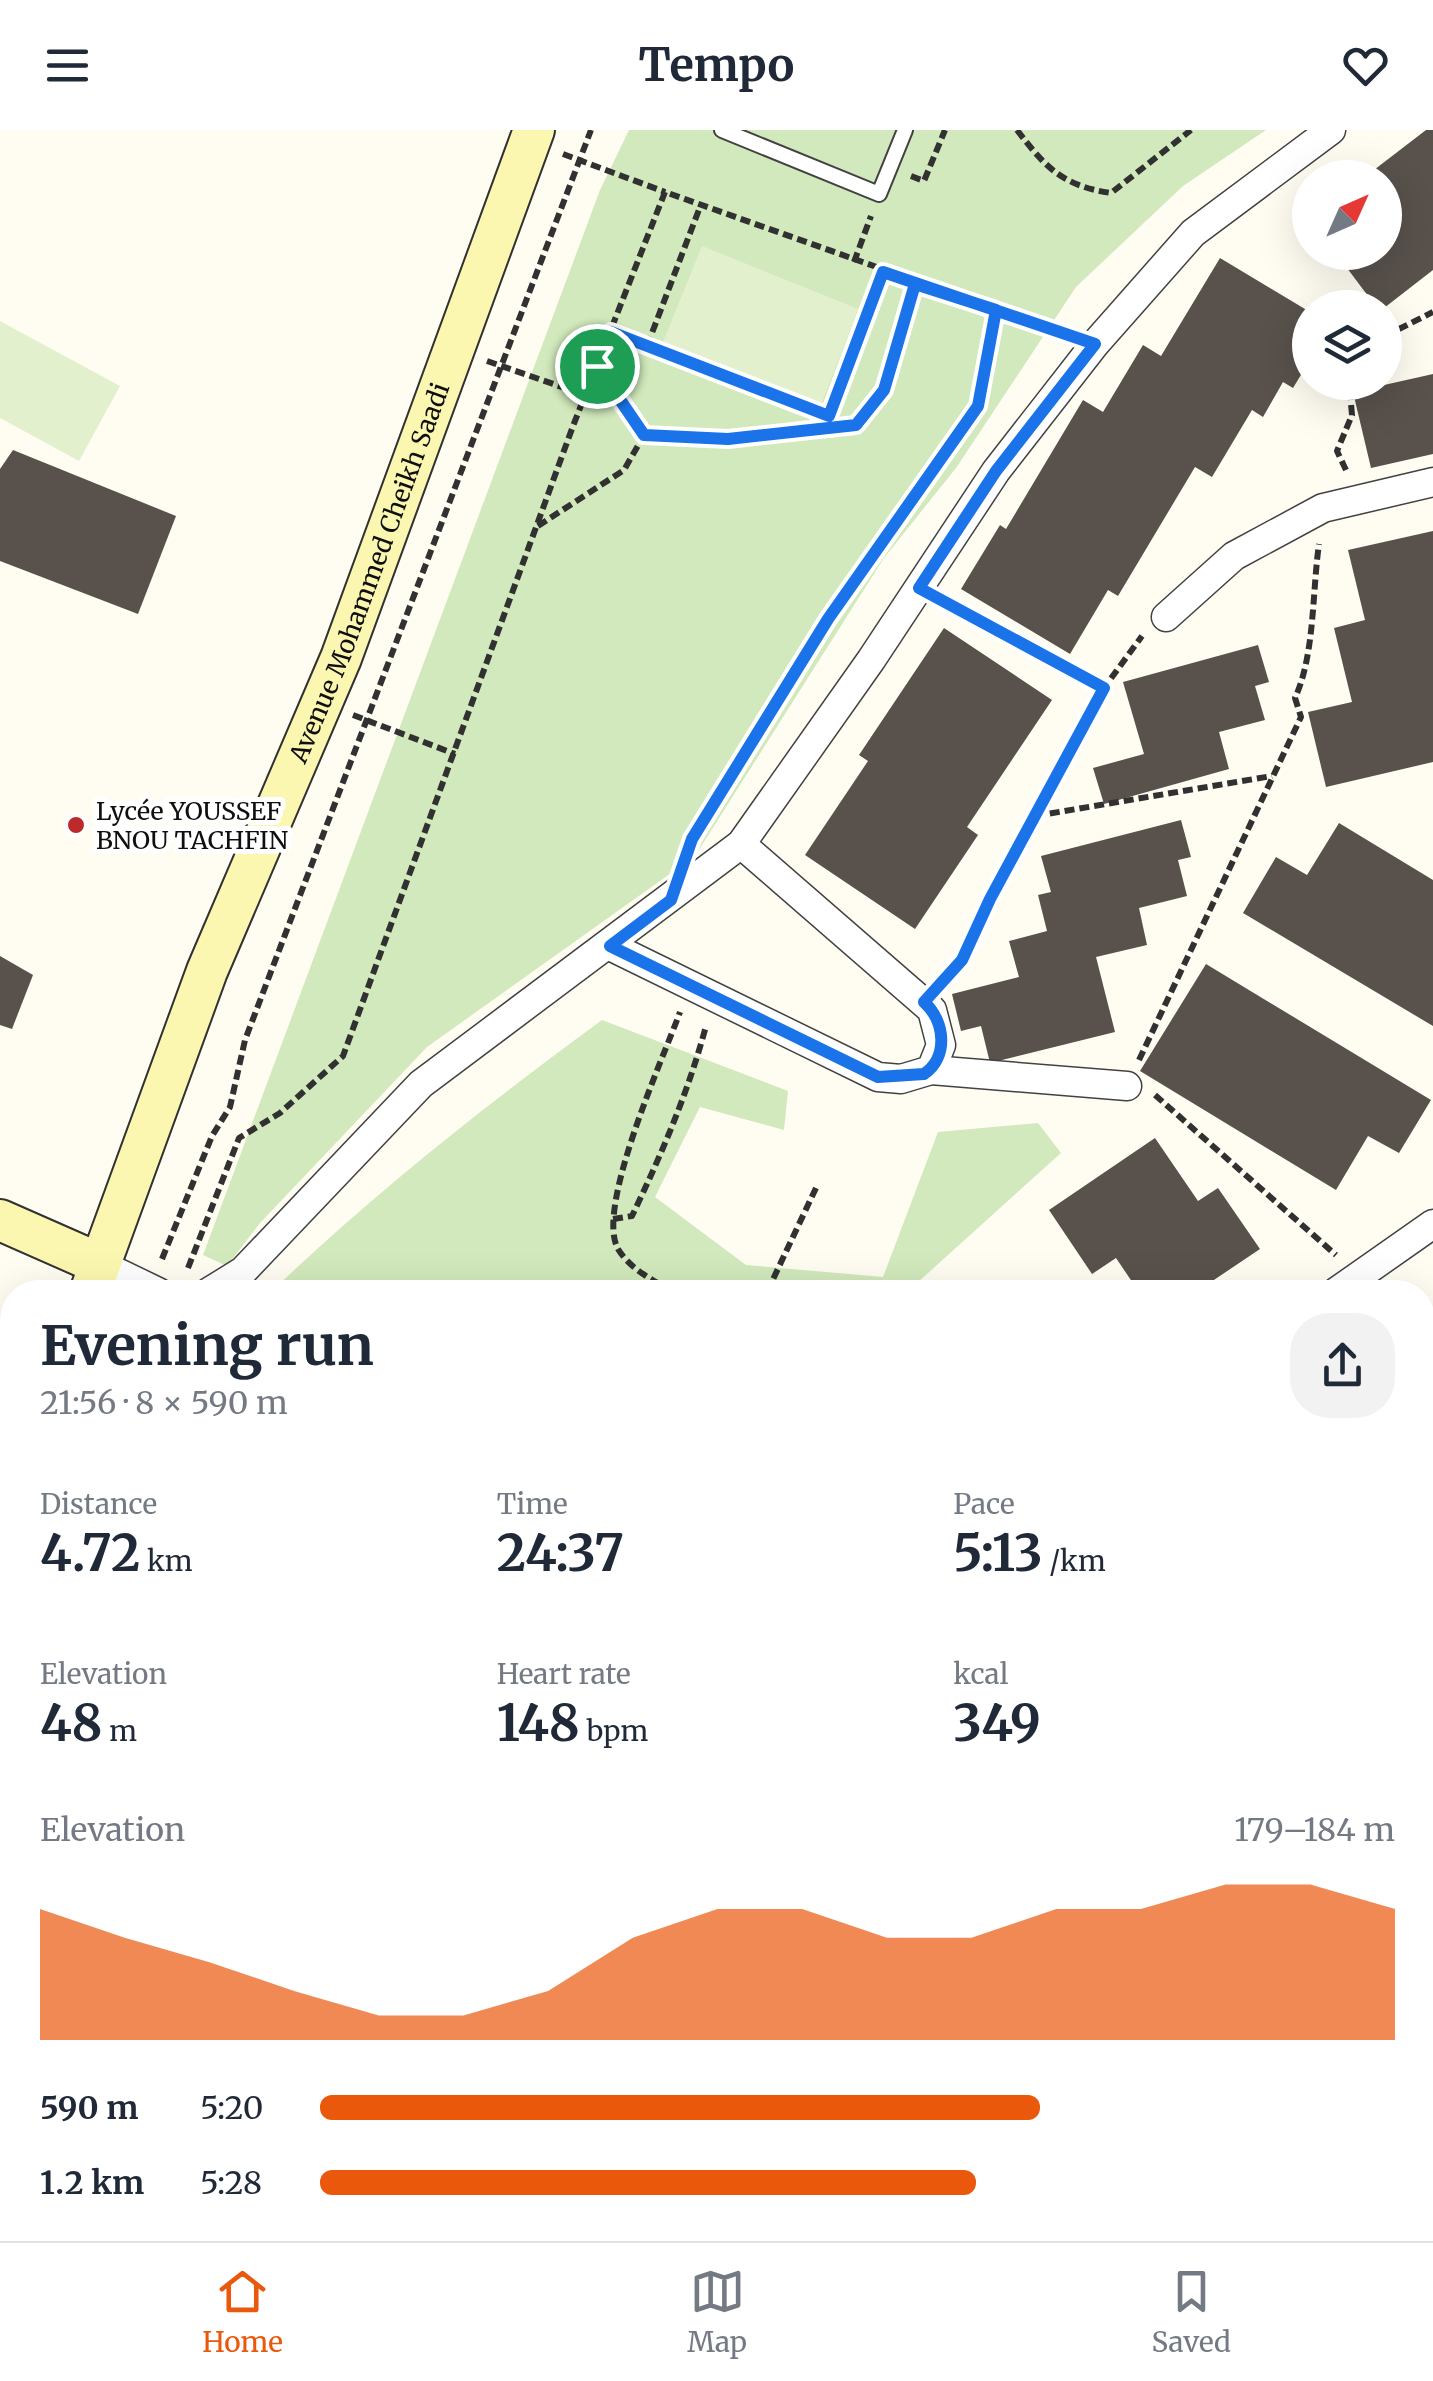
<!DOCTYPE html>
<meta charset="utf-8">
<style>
body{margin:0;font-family:Merriweather,serif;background:#f2f2f3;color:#1f2937;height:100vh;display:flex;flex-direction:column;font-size:38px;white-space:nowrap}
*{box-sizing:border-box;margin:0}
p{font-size:32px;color:#747a83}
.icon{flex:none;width:55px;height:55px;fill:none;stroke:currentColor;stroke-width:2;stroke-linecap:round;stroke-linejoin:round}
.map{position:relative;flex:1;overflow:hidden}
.details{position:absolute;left:0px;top:1150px;width:1435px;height:962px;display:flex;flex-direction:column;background:#fff;border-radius:40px 40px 0 0;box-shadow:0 10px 40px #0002}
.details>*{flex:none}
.needle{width:65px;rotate:45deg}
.fabs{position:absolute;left:1292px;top:30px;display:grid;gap:20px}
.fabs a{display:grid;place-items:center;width:110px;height:110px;border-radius:50%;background:#fff;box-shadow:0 10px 40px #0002;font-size:50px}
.pin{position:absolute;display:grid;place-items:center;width:85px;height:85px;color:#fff;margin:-42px;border:5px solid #fff;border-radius:50%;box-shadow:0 2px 10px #0007}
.round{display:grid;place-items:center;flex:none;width:105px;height:105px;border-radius:40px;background:#f2f2f3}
.summary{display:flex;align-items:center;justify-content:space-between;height:170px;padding:0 40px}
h1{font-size:55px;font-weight:700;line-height:75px}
.metrics{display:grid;grid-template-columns:repeat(3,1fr);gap:15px;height:170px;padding:10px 40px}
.metrics div{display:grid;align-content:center}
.metrics b{font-size:50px;font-weight:700}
.metrics small{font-size:28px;font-weight:400}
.metrics p{font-size:28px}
.chart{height:280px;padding:20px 40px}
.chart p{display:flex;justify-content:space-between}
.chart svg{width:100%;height:180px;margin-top:10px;fill:#ea580c;opacity:.7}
ul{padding:0 40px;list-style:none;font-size:32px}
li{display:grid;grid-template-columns:160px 120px 1fr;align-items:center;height:75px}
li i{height:25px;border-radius:12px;background:#ea580c}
header{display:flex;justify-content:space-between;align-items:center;height:130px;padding:0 40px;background:#fff;font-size:45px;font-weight:700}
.tab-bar{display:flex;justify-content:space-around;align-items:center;height:140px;border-top:2px solid #e0e1e3;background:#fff;font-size:28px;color:#747a83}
.tab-bar a{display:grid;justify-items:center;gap:5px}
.tab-bar .selected{color:#ea580c}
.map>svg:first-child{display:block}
</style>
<header><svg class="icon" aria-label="menu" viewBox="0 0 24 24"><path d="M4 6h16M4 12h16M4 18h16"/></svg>Tempo<svg class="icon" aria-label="heart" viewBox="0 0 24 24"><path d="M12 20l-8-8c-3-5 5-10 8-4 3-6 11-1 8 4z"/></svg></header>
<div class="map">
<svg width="1433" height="2111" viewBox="0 0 1433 2111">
<rect width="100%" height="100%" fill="#fffdf2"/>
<g fill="#d1e9bc">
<polygon points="629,0 1266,0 1183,56 1076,157 956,338 884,428 695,726 427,917 260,1093 227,1136 203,1125 600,60"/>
<path d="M602 890 788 961 784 1000 700 977 655 1067 746 1135 883 1147 938 1002 1038 993 1061 1023 907 1162H271C374 1063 486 975 602 890Z"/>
<polygon points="12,1601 12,2100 778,2100 784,2111 0,2111 0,1633"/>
</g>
<g fill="#e3f0ce">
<polygon points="702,116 858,179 821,275 663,212"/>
<polygon points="0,191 120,256 79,331 0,288"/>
</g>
<g fill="#58514c">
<polygon points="1426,0 1433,0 1433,140 1384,178 1377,178 1335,122 1385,122 1385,48 1347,48 1364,34 1370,43"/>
<polygon points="1220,128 1310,182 1310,230 1293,258 1283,252 1263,287 1252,280 1212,347 1195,337 1118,466 1108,460 1070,524 961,459 1000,395 1006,399 1083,270 1103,282 1143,215 1161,226"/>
<polygon points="1433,244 1433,324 1371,338 1353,262"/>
<polygon points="13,320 176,386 138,484 0,431 0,339"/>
<polygon points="1433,401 1433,632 1326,657 1308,582 1352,572 1334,498 1365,490 1348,420"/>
<polygon points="944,498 1052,570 967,697 978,705 915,799 805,725 868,631 859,625"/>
<polygon points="1258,515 1269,552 1255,556 1265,590 1219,602 1229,639 1104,674 1093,638 1144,624 1123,552"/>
<polygon points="1181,690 1191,727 1178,730 1187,766 1139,778 1147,815 1096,827 1115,902 990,933 981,896 961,901 952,864 1019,847 1009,811 1047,801 1038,765 1051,762 1041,726"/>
<polygon points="1339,693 1433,750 1433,896 1243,783 1276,727 1307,745"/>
<polygon points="0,826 33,845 12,899 0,895"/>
<polygon points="1206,834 1431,970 1399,1023 1368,1006 1336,1060 1140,941"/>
<polygon points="1155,1008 1198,1071 1218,1058 1260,1119 1196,1162 1139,1162 1116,1128 1092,1144 1049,1080"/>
<polygon points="1020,1153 1027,1162 1006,1162"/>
<polygon points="1433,1203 1433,1274 1422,1258 1422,1210"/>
<polygon points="1433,1685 1433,1778 1422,1785 1422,1692"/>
<polygon points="1422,1896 1433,1912 1433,2042 1422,2049"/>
<polygon points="1203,2100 1347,2100 1331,2111 1211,2111"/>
</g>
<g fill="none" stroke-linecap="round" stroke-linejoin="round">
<g stroke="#424242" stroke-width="18">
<polyline id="lane" points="722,0 879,64 905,0"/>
</g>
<g stroke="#424242" stroke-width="31">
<g id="street">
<polyline points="1166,487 1234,426 1323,378 1433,352"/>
<polyline points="610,816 878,947 901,949 931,940 941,915 932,880 741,714"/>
<polyline points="931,940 1127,956"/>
<polyline points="100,1134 158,1162"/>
<polyline points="209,1162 243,1141 421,954 741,714 871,530 996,341 1095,214 1193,103 1331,0"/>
<polyline points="1336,1162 1433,1094"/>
<polyline points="1422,1408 1433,1401"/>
<polyline points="1422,1837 1433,1830"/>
<polyline points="1087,2111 1095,2100"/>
</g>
</g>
<g stroke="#313131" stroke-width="44">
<g id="secondary">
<polyline points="0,1090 100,1134"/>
<path id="s1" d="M90 1162 207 841 341 528 534 0"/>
<polyline points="0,1391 12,1360"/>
</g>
</g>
<g stroke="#313131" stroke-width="6" stroke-dasharray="10 5" stroke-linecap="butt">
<path d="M1017 0C1046 38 1063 56 1111 63L1191 0"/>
<polyline points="563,24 665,62"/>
<polyline points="911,46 924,51 945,0"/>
<polyline points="854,132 871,86"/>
<polyline points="611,202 829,286"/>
<polyline points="1385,206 1433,182"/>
<polyline points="647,216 700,77"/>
<polyline points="487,231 585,265"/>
<polyline points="597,235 644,305"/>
<polyline points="824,299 883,142"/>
<polyline points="1346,340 1337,321 1352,285 1349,252"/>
<polyline points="538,396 624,340 644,305 728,309 857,295 885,260 915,154"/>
<polyline points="943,471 1104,558 1142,506"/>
<polyline points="353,585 455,624"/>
<polyline points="1035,686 1272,646"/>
<polyline points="693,707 828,489 978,277 996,180"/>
<polyline points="944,850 962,830 990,769 1104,558"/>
<path d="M1139 930 1301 587 1295 568C1315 524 1312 463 1319 414"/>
<polyline points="1155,965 1336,1125"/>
<path d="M613 1089 632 1086C662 1023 688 963 706 896"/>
<polyline points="162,1129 212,1006 230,977 245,910 591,0"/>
<polyline points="188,1138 239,1008 280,983 343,926 573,296 665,62 1063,203"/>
<path d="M672 1162C652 1149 631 1140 618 1119 595 1078 663 929 680 882"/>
<polyline points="767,1162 816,1058"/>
<polyline points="1422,1494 1433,1509"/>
<polyline points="0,1546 12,1514"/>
<polyline points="0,1677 12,1682"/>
<polyline points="0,1720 12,1689"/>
<polyline points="0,1757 12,1764"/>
<polyline points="0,1802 12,1770"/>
<polyline points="0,1841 12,1846"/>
<polyline points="1422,2082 1433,2074"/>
<polyline points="402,2111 407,2100"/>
<polyline points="817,2111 842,2100"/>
<polyline points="1387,2111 1400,2100"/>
</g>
<use href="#lane" stroke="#fff" stroke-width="14"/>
<use href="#street" stroke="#fff" stroke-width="28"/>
<use href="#secondary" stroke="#fcf7b0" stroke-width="40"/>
</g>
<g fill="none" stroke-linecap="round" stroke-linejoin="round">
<g stroke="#fff" stroke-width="20">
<path id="route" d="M597 236 644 305 728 309 856 295 884 260 915 154 996 180 978 276 828 489 692 709 671 770 610 816 878 947 924 944C949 927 945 891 924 872L962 830 990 769 1104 558 919 458 996 341 1095 214 883 142 829 286 611 202 597 236"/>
</g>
<use href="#route" stroke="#1a73e8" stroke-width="12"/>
</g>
<circle fill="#bc2b2c" stroke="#fff" stroke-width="4" cx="76" cy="695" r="10"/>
<g text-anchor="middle" stroke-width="10" stroke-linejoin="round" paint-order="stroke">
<g font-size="25" fill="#0f0f0f" stroke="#fff">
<text dy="9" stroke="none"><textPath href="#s1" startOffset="772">Avenue Mohammed Cheikh Saadi</textPath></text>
</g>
<g font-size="25" fill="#0f0f0f" stroke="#fff" text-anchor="start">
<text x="96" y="690">Lycée YOUSSEF<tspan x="96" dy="29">BNOU TACHFIN</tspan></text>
</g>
</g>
</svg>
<div class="fabs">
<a><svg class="needle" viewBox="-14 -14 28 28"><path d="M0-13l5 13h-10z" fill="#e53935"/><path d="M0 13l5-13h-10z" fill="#747a83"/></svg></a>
<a><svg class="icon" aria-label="layers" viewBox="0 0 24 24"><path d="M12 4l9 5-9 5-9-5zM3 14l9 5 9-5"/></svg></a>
</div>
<div class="pin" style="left:597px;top:236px;background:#1e9e55"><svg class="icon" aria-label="arrive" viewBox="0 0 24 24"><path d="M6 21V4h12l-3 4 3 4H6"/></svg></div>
<section class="details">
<div class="summary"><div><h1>Evening run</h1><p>21:56 · 8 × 590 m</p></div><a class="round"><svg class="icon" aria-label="share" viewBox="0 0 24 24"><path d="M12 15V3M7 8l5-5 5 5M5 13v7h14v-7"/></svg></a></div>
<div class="metrics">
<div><p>Distance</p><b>4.72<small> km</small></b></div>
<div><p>Time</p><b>24:37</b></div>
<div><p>Pace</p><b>5:13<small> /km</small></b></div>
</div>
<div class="metrics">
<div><p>Elevation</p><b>48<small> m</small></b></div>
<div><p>Heart rate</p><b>148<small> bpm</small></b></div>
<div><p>kcal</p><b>349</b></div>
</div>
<div class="chart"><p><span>Elevation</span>179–184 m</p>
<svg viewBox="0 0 160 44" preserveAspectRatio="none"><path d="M0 44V12L10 19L20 25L30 32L40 38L50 38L60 32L70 19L80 12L90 12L100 19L110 19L120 12L130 12L140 6L150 6L160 12V44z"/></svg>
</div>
<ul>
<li><b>590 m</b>5:20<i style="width:67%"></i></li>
<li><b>1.2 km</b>5:28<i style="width:61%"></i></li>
</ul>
</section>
</div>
<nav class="tab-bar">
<a class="selected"><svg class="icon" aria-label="home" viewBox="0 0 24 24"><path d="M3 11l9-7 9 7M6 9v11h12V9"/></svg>Home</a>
<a><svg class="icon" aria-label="map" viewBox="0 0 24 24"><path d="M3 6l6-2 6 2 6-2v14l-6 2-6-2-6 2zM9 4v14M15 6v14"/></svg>Map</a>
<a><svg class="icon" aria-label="saved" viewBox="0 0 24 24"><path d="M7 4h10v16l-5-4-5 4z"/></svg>Saved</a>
</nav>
